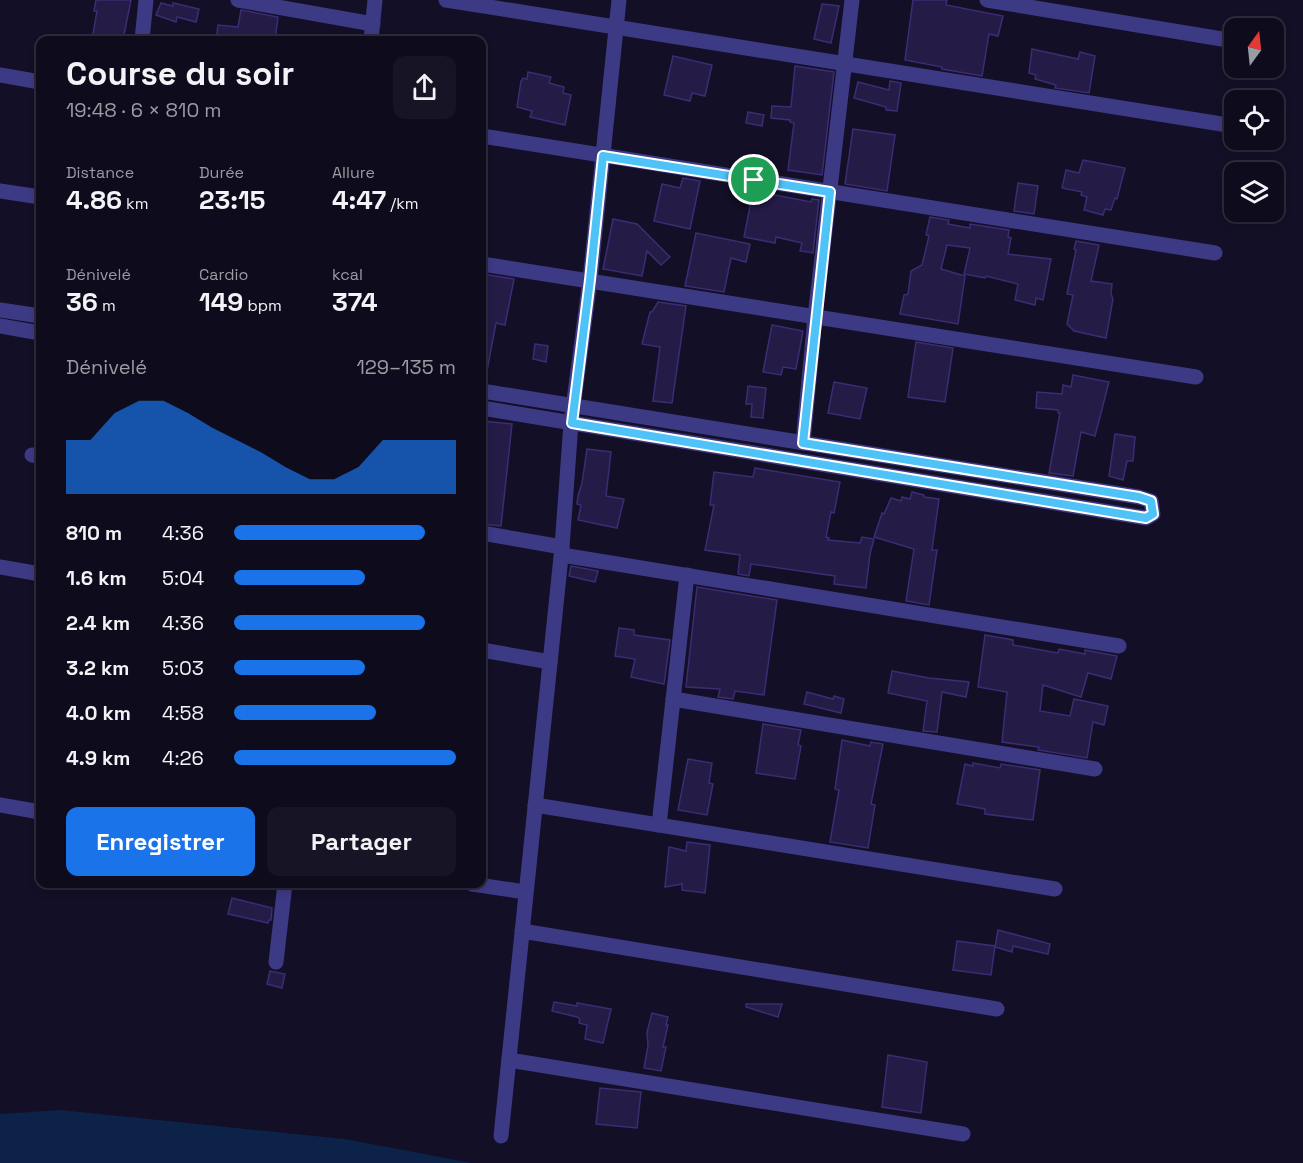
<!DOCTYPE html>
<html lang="fr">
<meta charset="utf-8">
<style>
body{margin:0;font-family:"Space Grotesk",sans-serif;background:#171425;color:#f1f3f6;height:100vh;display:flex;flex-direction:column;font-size:22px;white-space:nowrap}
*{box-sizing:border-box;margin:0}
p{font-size:20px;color:#9b9ba3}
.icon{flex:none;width:33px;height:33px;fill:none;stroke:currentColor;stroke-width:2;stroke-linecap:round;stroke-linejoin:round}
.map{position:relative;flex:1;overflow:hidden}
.sheet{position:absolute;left:36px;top:36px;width:450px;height:852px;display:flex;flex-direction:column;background:#0e0b1c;border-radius:12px;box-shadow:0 3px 9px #0003,0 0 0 2px #2e2b3b}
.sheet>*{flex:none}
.needle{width:39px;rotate:15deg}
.buttons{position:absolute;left:1224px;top:18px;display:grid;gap:12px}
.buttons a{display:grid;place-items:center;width:60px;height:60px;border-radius:12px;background:#0e0b1c;box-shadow:0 3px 9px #0003,0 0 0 2px #2e2b3b;font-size:30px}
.pin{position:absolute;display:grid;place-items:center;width:51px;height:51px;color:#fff;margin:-26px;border:3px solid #fff;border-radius:50%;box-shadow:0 2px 6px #0007}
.round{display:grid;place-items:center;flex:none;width:63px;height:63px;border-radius:12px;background:#171425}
.headline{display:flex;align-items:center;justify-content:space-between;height:102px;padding:0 30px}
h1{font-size:33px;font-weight:600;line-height:45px}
.metrics{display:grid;grid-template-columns:repeat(3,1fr);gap:9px;height:102px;padding:6px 30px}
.metrics div{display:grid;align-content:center}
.metrics b{font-size:26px;font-weight:600}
.metrics small{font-size:16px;font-weight:400}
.metrics p{font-size:16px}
.chart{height:168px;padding:12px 30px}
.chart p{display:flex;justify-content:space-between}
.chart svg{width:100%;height:108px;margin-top:6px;fill:#1a73e8;opacity:.7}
.action{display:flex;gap:12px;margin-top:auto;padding:12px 30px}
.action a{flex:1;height:69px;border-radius:12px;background:#1a73e8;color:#fff;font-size:24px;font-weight:600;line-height:69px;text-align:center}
.action a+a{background:#171425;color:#f1f3f6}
ul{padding:0 30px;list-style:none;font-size:20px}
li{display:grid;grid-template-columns:96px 72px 1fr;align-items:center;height:45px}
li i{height:15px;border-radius:8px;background:#1a73e8}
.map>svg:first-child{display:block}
</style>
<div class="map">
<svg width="1303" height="1163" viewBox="0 0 1303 1163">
<rect width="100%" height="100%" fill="#130f26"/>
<polygon fill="#0c2248" points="61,1110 345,1139 472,1163 0,1163 0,1114"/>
<g fill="#241b47" stroke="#3b2d73" stroke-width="1.5">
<polygon points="96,0 131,0 123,40 92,40 97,11 94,11"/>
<polygon points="913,0 947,0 946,5 1003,16 998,36 989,34 982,76 942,69 942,67 905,60"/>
<polygon points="161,3 173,6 173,3 199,9 196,22 177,17 176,22 156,15"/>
<polygon points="822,4 839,6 831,43 814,39"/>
<polygon points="241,10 278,17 275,40 216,40 218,25 238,27"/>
<polygon points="1032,49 1078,59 1080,52 1095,56 1089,93 1055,88 1056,85 1035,79 1036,75 1029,73"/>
<polygon points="673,56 712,65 705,96 692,93 690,101 664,95"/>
<polygon points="795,66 834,72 822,175 788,170 794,123 790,122 790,120 771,118 772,106 791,107"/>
<polygon points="528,72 551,77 549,83 564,87 563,93 571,95 565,125 530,117 532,111 517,107 521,81 523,78 527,79"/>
<polygon points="890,81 901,83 897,111 886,110 886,107 854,98 858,82 889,90"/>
<polygon points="748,112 764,115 762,126 746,123"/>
<polygon points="853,129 895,135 887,191 845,184"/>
<polygon points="1083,160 1125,168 1117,199 1115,198 1111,210 1105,209 1103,215 1084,210 1087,197 1081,195 1082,192 1062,188 1066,170 1079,173"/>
<polygon points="683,178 700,181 690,229 654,221 662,184 680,188"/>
<polygon points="1018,183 1038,186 1034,214 1014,211"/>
<polygon points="759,192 811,202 812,199 819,200 813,253 800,251 802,243 776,237 775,243 744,237 752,196 758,197"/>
<polygon points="930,217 949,220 948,224 970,228 970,224 1009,230 1008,237 1011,238 1008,254 1051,259 1043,300 1036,298 1035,305 1015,300 1018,284 986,276 985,278 964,274 970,248 947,245 941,269 965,276 958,324 900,314 904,295 908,294 911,271 922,265 929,236 926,235"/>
<polygon points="613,219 637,224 670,257 661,265 647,251 642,276 603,269"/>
<polygon points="696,233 750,244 746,262 731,258 724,292 685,286"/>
<polygon points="1076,241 1099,245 1091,281 1112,284 1111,294 1113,299 1106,338 1074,331 1067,324 1073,295 1067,294 1076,250 1074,249"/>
<polygon points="482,274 514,279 505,325 496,323 487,371 482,371"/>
<polygon points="658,302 686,306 672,403 653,401 660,347 642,344 650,312 652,312"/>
<polygon points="772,325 803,331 796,369 783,367 781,375 763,372"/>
<polygon points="916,342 953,348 945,402 908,397"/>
<polygon points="535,344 548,346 546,362 533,359"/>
<polygon points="1073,375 1109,382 1095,436 1081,432 1073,476 1049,473 1060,413 1058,413 1058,410 1036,408 1037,392 1062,394 1063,385 1071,387"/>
<polygon points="834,382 867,388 860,419 828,413"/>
<polygon points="748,386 766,388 763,418 751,417 752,404 746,404"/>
<polygon points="482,421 512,424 501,526 482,524"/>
<polygon points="1115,434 1135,437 1133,461 1127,461 1123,480 1109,476"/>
<polygon points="587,449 611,452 606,496 624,499 617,528 578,520 581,505 577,504 578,496 582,483"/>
<polygon points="755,468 840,482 834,513 831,512 826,537 829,538 828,540 860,543 862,537 874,539 870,554 866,588 834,584 835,576 751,564 749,576 738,574 740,555 705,550 714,505 710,505 714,472 753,477"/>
<polygon points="912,492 924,495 924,497 939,499 932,550 937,550 929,605 906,601 914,549 874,537 882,513 884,514 891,498 901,501 902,497 910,499"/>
<polygon points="571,566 598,571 595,582 569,576"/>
<polygon points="697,587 777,600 764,695 735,691 733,699 718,697 720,689 686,687"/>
<polygon points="619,628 634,630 634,635 670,640 664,684 631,677 635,659 615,656"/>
<polygon points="985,635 1013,640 1013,645 1058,653 1059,649 1085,654 1085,650 1117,656 1111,679 1088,673 1081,697 1043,685 1040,711 1070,716 1074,699 1108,706 1104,725 1093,722 1087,758 1038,750 1039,747 1002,742 1007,692 978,687"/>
<polygon points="892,671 929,678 969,682 966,697 942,692 937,732 923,731 927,701 888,693"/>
<polygon points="807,692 833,699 834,696 844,699 841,713 804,704"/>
<polygon points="763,724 801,730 798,745 801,746 795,779 756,773"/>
<polygon points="842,740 870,746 871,742 883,744 871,804 875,805 868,848 830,842 839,790 835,789"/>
<polygon points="688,759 712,763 709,783 713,784 707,815 678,810"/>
<polygon points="973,763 1000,768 1001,764 1040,770 1033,820 985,814 985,809 957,804 965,764 973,766"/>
<polygon points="687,842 710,845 705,893 682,890 682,884 665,887 669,847 686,851"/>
<polygon points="232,898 272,908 271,920 269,920 268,923 228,914"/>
<polygon points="998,930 1050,944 1048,954 1013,946 1012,952 995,947"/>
<polygon points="957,941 995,946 991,975 953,970"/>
<polygon points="270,971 285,974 282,988 267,984"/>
<polygon points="554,1002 577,1006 577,1003 611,1009 603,1043 585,1039 587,1025 579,1023 580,1019 577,1017 552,1011"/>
<polygon points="746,1004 782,1004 778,1017 746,1007"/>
<polygon points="652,1013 668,1017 666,1025 668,1025 663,1047 666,1047 661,1071 644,1068 648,1046 647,1032"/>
<polygon points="888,1055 927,1062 921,1113 882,1107"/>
<polygon points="600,1088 641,1092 637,1128 596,1124"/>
</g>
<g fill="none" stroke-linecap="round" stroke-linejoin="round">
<g stroke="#3d3a85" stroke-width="15">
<polyline points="238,0 373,24"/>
<polyline points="446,0 1234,126"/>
<polyline points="987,0 1234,41"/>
<polyline points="142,40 146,0"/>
<polyline points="371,40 375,0"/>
<polyline points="0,75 40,82"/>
<polyline points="482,136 1215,253"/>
<polyline points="0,191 40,197"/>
<polyline points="482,264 1196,377"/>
<polyline points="0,310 40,316"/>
<polyline points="0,326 40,333"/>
<polyline points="482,391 1139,497 1151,501 1153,514 1146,518 482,408"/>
<polyline points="803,443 815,317 852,0"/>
<polyline points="32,455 40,456"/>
<polyline points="482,533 562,547"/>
<polyline points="562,555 1119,646"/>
<polyline points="0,567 40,574"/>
<polyline points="482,650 550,662"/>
<polyline points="673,699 1095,769"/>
<polyline points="0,805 40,812"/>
<polyline points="535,805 1055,889"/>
<polyline points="659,825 687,575"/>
<polyline points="472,884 525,892"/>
<polyline points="522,931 997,1009"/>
<polyline points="276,962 285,884"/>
<polyline points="509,1060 963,1134"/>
<polyline points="501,1136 562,547 571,423 590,280 619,0"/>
</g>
</g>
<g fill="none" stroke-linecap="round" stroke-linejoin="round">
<g stroke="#fff" stroke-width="12">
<polygon id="route" points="603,156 830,192 803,443 1139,497 1151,501 1153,514 1146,518 572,423 590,280"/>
</g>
<use href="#route" stroke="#4fc3f7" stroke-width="8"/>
</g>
</svg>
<div class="buttons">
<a><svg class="needle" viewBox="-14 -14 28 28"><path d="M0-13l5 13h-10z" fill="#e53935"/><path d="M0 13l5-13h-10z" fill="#9b9ba3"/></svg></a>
<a><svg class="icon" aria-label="locate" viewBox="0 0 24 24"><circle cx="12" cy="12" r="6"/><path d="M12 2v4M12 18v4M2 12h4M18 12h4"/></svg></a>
<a><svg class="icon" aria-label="layers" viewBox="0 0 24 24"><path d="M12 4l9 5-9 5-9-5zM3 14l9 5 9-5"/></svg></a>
</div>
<div class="pin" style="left:754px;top:180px;background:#1e9e55"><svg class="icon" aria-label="arrive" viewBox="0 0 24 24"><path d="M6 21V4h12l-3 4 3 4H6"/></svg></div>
<section class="sheet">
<div class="headline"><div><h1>Course du soir</h1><p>19:48 · 6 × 810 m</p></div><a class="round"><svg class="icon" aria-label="share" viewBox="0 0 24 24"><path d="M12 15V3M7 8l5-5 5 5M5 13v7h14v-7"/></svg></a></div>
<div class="metrics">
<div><p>Distance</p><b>4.86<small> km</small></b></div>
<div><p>Durée</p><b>23:15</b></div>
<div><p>Allure</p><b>4:47<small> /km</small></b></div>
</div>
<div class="metrics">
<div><p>Dénivelé</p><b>36<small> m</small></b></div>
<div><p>Cardio</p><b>149<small> bpm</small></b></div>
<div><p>kcal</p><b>374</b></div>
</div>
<div class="chart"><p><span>Dénivelé</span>129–135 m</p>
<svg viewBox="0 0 160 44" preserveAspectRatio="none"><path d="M0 44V22L10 22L20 11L30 6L40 6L50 11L60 17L70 22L80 27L90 33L100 38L110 38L120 33L130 22L140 22L150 22L160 22V44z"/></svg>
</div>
<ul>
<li><b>810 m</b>4:36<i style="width:86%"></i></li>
<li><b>1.6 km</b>5:04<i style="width:59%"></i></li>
<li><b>2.4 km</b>4:36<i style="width:86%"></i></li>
<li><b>3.2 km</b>5:03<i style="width:59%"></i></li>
<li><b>4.0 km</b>4:58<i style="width:64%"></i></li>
<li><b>4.9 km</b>4:26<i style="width:100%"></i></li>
</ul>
<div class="action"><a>Enregistrer</a><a>Partager</a></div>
</section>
</div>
